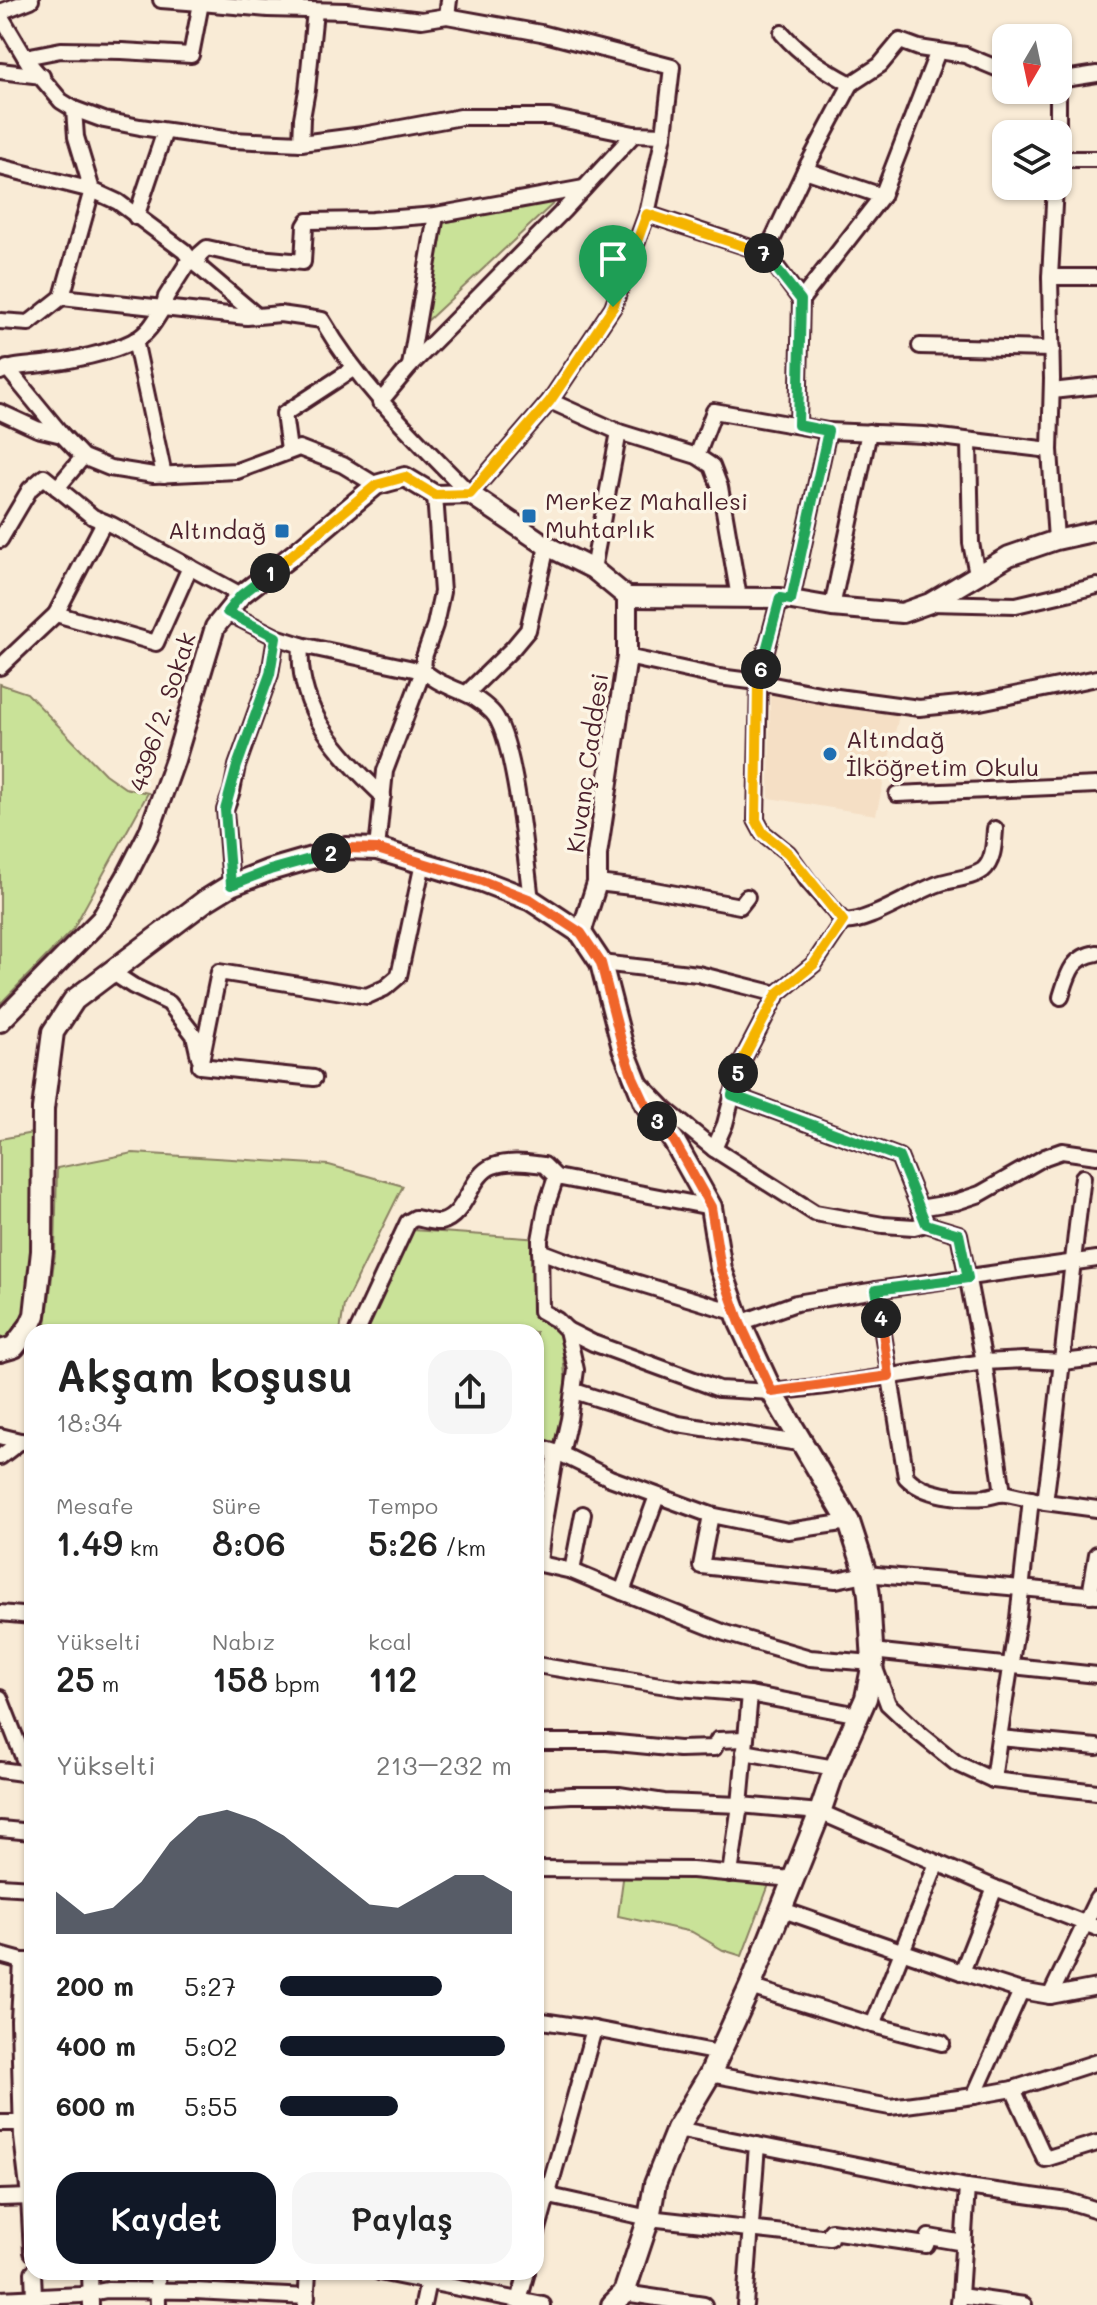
<!DOCTYPE html>
<html lang="tr">
<meta charset="utf-8">
<style>
body{margin:0;font-family:Mali,sans-serif;background:#f6f6f6;color:#222;height:100vh;display:flex;flex-direction:column;font-size:30px;white-space:nowrap}
*{box-sizing:border-box;margin:0}
p{font-size:26px;color:#767676}
.icon{flex:none;width:44px;height:44px;fill:none;stroke:currentColor;stroke-width:2;stroke-linecap:round;stroke-linejoin:round}
.map{position:relative;flex:1;overflow:hidden}
.drawer{position:absolute;left:24px;top:1324px;width:520px;height:956px;display:flex;flex-direction:column;background:#fff;border-radius:24px;box-shadow:0 2px 6px #0004}
.drawer>*{flex:none}
.needle{width:52px;rotate:189deg}
.fabs{position:absolute;left:992px;top:24px;display:grid;gap:16px}
.fabs a{display:grid;place-items:center;width:80px;height:80px;border-radius:16px;background:#fff;box-shadow:0 2px 6px #0004;font-size:40px}
.pin{position:absolute;display:grid;place-items:center;width:68px;height:68px;color:#fff;margin:-82px -34px;border-radius:50% 50% 50% 0;rotate:-45deg;box-shadow:0 0 8px #0007}
.pin .icon{rotate:45deg}
.km{position:absolute;width:40px;height:40px;margin:-20px;border-radius:50%;background:#222;color:#fff;font-size:22px;line-height:40px;text-align:center}
.round{display:grid;place-items:center;flex:none;width:84px;height:84px;border-radius:24px;background:#f6f6f6}
.head{display:flex;align-items:center;justify-content:space-between;height:136px;padding:0 32px}
h1{font-size:44px;font-weight:600;line-height:60px}
.metrics{display:grid;grid-template-columns:repeat(3,1fr);gap:12px;height:136px;padding:8px 32px}
.metrics div{display:grid;align-content:center}
.metrics b{font-size:34px;font-weight:600}
.metrics small{font-size:22px;font-weight:400}
.metrics p{font-size:22px}
.chart{height:224px;padding:16px 32px}
.chart p{display:flex;justify-content:space-between}
.chart svg{width:100%;height:144px;margin-top:8px;fill:#111827;opacity:.7}
.cta{display:flex;gap:16px;margin-top:auto;padding:16px 32px}
.cta a{flex:1;height:92px;border-radius:24px;background:#111827;color:#fff;font-size:32px;font-weight:600;line-height:92px;text-align:center}
.cta a+a{background:#f6f6f6;color:#222}
ul{padding:0 32px;list-style:none;font-size:26px}
li{display:grid;grid-template-columns:128px 96px 1fr;align-items:center;height:60px}
li i{height:20px;border-radius:10px;background:#111827}
.map>svg:first-child{display:block}
</style>
<div class="map">
<svg width="1097" height="2305" viewBox="0 0 1097 2305">
<rect width="100%" height="100%" fill="#f9ebd6"/>
<filter id="ink" filterUnits="userSpaceOnUse"><feTurbulence type="fractalNoise" baseFrequency=".0125" numOctaves="2"/><feDisplacementMap in="SourceGraphic" scale="16" xChannelSelector="R" yChannelSelector="G"/><feConvolveMatrix kernelMatrix="1 2 1 2 8 2 1 2 1" color-interpolation-filters="sRGB"/></filter>
<g filter="url(#ink)">
<polygon fill="#f5dfc5" points="770,693 900,711 876,815 769,798"/>
<g fill="#c9e298" stroke="#8a8062" stroke-width="2">
<polygon points="555,201 556,201 425,323 442,223"/>
<polygon points="0,684 27,693 105,774 125,788 148,793 73,929 0,1004"/>
<polygon points="38,1132 37,1263 27,1316 13,1333 0,1340 0,1139"/>
<polygon points="133,1153 329,1165 403,1186 344,1305 340,1332 45,1332 55,1253 57,1168"/>
<polygon points="412,1230 540,1239 535,1312 561,1333 566,1386 557,1442 536,1439 536,1332 361,1332"/>
<polygon points="624,1872 770,1882 742,1956 723,1950 692,1932 618,1916"/>
</g>
<g fill="none" stroke-linecap="round" stroke-linejoin="round">
<g stroke="#4a1f2b" stroke-width="20">
<g id="minor">
<polyline points="201,0 201,3 268,9 346,11 422,20 447,16 541,33 672,67 664,135 647,214 613,307 550,401"/>
<polyline points="0,12 31,0"/>
<polyline points="0,15 28,62 61,101 74,109 104,120 140,127 232,140 301,143 363,135 461,117 550,117 634,134 664,135"/>
<polyline points="447,16 449,0"/>
<path d="M782 33C802 56 825 70 851 84"/>
<polyline points="25,57 61,50 122,51 191,55 201,3 161,0"/>
<polyline points="0,71 42,76"/>
<polyline points="1058,80 1097,74"/>
<polyline points="74,109 76,137 92,190 118,202 184,251 192,261 257,316"/>
<polyline points="301,143 302,118 307,90 315,11"/>
<polyline points="1058,159 1058,80"/>
<polyline points="1058,159 1097,159"/>
<polyline points="0,167 92,190 62,297 29,323 0,321"/>
<polyline points="805,170 882,196"/>
<polyline points="1055,186 1050,277 1052,379 1050,450 1056,540"/>
<polyline points="647,214 766,253 801,300 798,425"/>
<polyline points="436,215 584,188"/>
<polyline points="136,217 165,131"/>
<polyline points="766,253 805,170 851,84 880,65 900,41 919,48 965,55 1006,72"/>
<polyline points="198,266 199,255 207,248 247,257 303,262 305,226 308,221 372,220 436,215 410,366"/>
<polyline points="1050,277 1097,277"/>
<polyline points="62,297 163,308 166,297 190,259"/>
<polyline points="801,300 882,196 938,51"/>
<polyline points="135,340 164,475"/>
<polyline points="920,346 1052,349"/>
<polyline points="7,368 62,435 83,457 110,468 154,475 237,471 299,448 343,465 376,485"/>
<path d="M0 372C13 365 29 366 43 364 70 361 110 353 134 341 148 334 155 321 163 308L247 317 280 314 322 320C361 387 416 439 470 494L550 401 619 432 697 456 712 466 720 487 739 598"/>
<polyline points="1052,391 1097,386"/>
<polyline points="380,402 410,366 564,210 634,134"/>
<polyline points="0,412 37,429 62,435"/>
<polyline points="969,441 971,543 977,574"/>
<polyline points="289,450 284,414 353,369"/>
<polyline points="697,456 714,411 828,431 924,435 1050,450"/>
<polyline points="57,488 83,457"/>
<path d="M435 495 442 592 435 625 424 657 423 671C429 675 436 681 444 684 464 694 474 694 492 712 515 735 526 862 531 900"/>
<polyline points="0,540 30,489 44,477 93,517 112,525 241,595"/>
<polyline points="593,569 619,432"/>
<polyline points="780,598 759,677 756,820 763,833 788,853 808,881 843,921"/>
<polyline points="791,600 828,431"/>
<polyline points="930,603 1016,605 1097,586"/>
<polyline points="832,607 869,432"/>
<polyline points="227,612 276,637 301,645 423,671 385,771 377,849"/>
<polyline points="56,614 156,643 190,567"/>
<path d="M301 645C296 710 339 754 383 796"/>
<polyline points="627,657 719,677 758,682 830,696 919,708 980,702 1097,678"/>
<polyline points="0,667 56,614 104,522"/>
<polyline points="467,693 513,648 528,630 547,546"/>
<polyline points="897,794 1097,785"/>
<polyline points="597,883 649,889 740,906 747,897"/>
<polyline points="231,885 225,810 232,791 237,766 270,674 276,637"/>
<polyline points="601,963 698,974 777,994"/>
<polyline points="110,971 133,986 169,1003 194,1035 199,1057"/>
<path d="M1061 997C1068 975 1071 957 1097 953"/>
<polyline points="200,1066 219,972 367,996 385,988 399,976 423,863"/>
<polyline points="200,1066 314,1078"/>
<polyline points="641,1084 666,1110 714,1149 815,1213 883,1225 914,1227 926,1224 959,1234 984,1362 1003,1493"/>
<polyline points="732,1095 899,1157 926,1224"/>
<path d="M714 1149 725 1124 741 1063 777 994 814 964 843 921C864 926 917 890 941 883 954 879 972 878 983 870 994 861 994 842 995 829"/>
<polyline points="919,1208 956,1202 980,1194 1045,1157 1062,1151 1097,1156"/>
<polyline points="540,1251 569,1262 737,1313"/>
<polyline points="740,1323 796,1303 876,1290"/>
<polyline points="567,1330 593,1343 719,1389 772,1392 826,1386 984,1362 1025,1360 1063,1362 1097,1358"/>
<path d="M357 1332 408 1222 415 1218C423 1219 433 1223 441 1222 467 1216 469 1175 493 1166 509 1160 528 1163 544 1165L556 1177 711 1207"/>
<polyline points="574,1391 678,1424 805,1444"/>
<polyline points="0,1436 32,1444"/>
<polyline points="536,1446 561,1454 569,1419 576,1370 567,1330 557,1320 541,1311 540,1240 546,1207 556,1177"/>
<polyline points="561,1454 610,1478 711,1515 788,1531 849,1522"/>
<polyline points="0,1457 21,1441"/>
<path d="M1031 1499C1023 1498 1014 1495 1006 1494 999 1493 993 1496 986 1497 961 1499 924 1496 906 1477L876 1290 1097 1259"/>
<polyline points="1045,1502 1097,1509"/>
<polyline points="711,1515 701,1566 836,1580 866,1574 1097,1595"/>
<polyline points="536,1563 572,1571 622,1592 657,1496"/>
<polyline points="539,1563 543,1527 556,1452"/>
<polyline points="572,1571 583,1514"/>
<polyline points="622,1592 725,1633 810,1658 873,1663 888,1704 919,1733 956,1763 993,1780 1097,1792"/>
<polyline points="1090,1595 1097,1554"/>
<polyline points="0,1613 32,1616"/>
<polyline points="872,1651 1097,1675"/>
<polyline points="536,1665 679,1688 750,1694"/>
<polyline points="0,1698 31,1777"/>
<path d="M999 1738 1018 1618 1031 1499 1045 1502C1060 1394 1069 1285 1083 1177"/>
<polyline points="536,1742 607,1742 679,1749 714,1748 718,1740 745,1739"/>
<polyline points="744,1752 835,1768"/>
<polyline points="0,1770 30,1774"/>
<polyline points="993,1780 999,1738 1097,1747"/>
<polyline points="536,1797 571,1795 619,1795 664,1802 740,1805 820,1812 995,1888 1097,1928"/>
<polyline points="0,1829 32,1832"/>
<polyline points="536,1869 692,1870 792,1879"/>
<polyline points="730,1874 740,1805 750,1694 859,1715"/>
<polyline points="0,1886 32,1888"/>
<polyline points="995,1888 962,1972 1021,1991 1050,1996 1097,1987"/>
<polyline points="780,1909 962,1972"/>
<polyline points="0,1955 22,1961"/>
<polyline points="32,1961 22,1961 19,2020 22,2137 29,2197 32,2252"/>
<polyline points="750,1987 873,2025 942,2043"/>
<polyline points="1050,1996 1097,1899"/>
<polyline points="536,2020 594,2029 536,2236"/>
<polyline points="873,2025 937,1863"/>
<polyline points="594,2029 719,2053"/>
<polyline points="710,2074 890,2107 974,2096 1021,1991"/>
<polyline points="1013,2089 1097,2062"/>
<polyline points="974,2096 1013,2089 1045,2159 1097,2143"/>
<polyline points="0,2123 32,2123"/>
<polyline points="677,2129 757,2145 745,2305"/>
<polyline points="757,2145 967,2187 1068,2201 1097,2210"/>
<polyline points="536,2187 548,2190 554,2197 649,2218 830,2238 831,2231 926,2245 929,2237 964,2243"/>
<polyline points="0,2198 32,2197"/>
<polyline points="33,2272 34,2297"/>
<polyline points="90,2272 91,2305"/>
<polyline points="157,2272 158,2305"/>
<polyline points="379,2272 543,2305"/>
<polyline points="624,2293 704,2305"/>
<polyline points="960,2296 967,2187"/>
<polyline points="0,2299 81,2295 107,2290 195,2291 307,2297"/>
<polyline points="519,2301 527,2272"/>
<polyline points="959,2303 960,2296 1024,2305"/>
<polyline points="306,2305 308,2272"/>
<polyline points="423,2305 430,2272"/>
</g>
</g>
<g stroke="#4a1f2b" stroke-width="24">
<g id="tertiary">
<polyline points="627,597 780,598 832,607 902,613 930,603 1009,556 1056,540 1097,531"/>
<polyline points="581,933 597,883 597,855 627,657 627,597"/>
<polyline points="0,1022 101,919 126,877 149,832 175,760 215,627 241,595 299,550 376,485 405,477 435,495 470,494 547,546 593,569 627,597"/>
</g>
</g>
<g stroke="#4a1f2b" stroke-width="26">
<polyline id="secondary" points="0,1351 14,1347 30,1326 35,1315 42,1251 43,1109 53,1032 74,1000 205,901 231,885 270,870 346,848 377,849 482,881 531,900 581,933 601,963 623,1048 645,1103 674,1141 711,1207 721,1269 740,1323 772,1392 849,1522 866,1574 869,1595 873,1663 866,1698 835,1768 820,1812 750,1987 710,2074 677,2129 655,2184 649,2218 624,2293 612,2305"/>
</g>
<use href="#minor" stroke="#fcf5e5" stroke-width="14"/>
<use href="#tertiary" stroke="#fcf5e5" stroke-width="18"/>
<use href="#secondary" stroke="#fcf5e5" stroke-width="20"/>
</g>
</g>
<g fill="none" stroke-linecap="round" stroke-linejoin="round" filter="url(#ink)">
<g stroke="#fff" stroke-width="16">
<polyline id="split-1" points="270,573 376,485 405,477 435,495 470,494 550,401 613,307"/>
</g>
<g stroke="#fff" stroke-width="16">
<polyline id="split-2" points="270,573 241,595 227,612 276,637 270,674 237,766 225,810 231,885 270,870 331,853"/>
</g>
<g stroke="#fff" stroke-width="16">
<polyline id="split-3" points="331,853 346,848 377,849 482,881 531,900 581,933 601,963 623,1048 633,1077 645,1103 657,1121"/>
</g>
<g stroke="#fff" stroke-width="16">
<polyline id="split-4" points="657,1121 674,1141 711,1207 721,1269 740,1323 772,1392 889,1376 881,1318"/>
</g>
<g stroke="#fff" stroke-width="16">
<polyline id="split-5" points="738,1073 732,1095 899,1157 926,1224 959,1234 968,1278 876,1290 881,1318"/>
</g>
<g stroke="#fff" stroke-width="16">
<polyline id="split-6" points="738,1073 741,1063 777,994 814,964 843,921 788,853 763,833 756,820 758,682 761,669"/>
</g>
<g stroke="#fff" stroke-width="16">
<polyline id="split-7" points="761,669 780,598 791,600 828,431 798,425 801,300 764,253"/>
</g>
<g stroke="#fff" stroke-width="16">
<polyline id="split-8" points="613,307 647,214 764,253"/>
</g>
<use href="#split-1" stroke="#f5b400" stroke-width="10"/>
<use href="#split-2" stroke="#22a559" stroke-width="10"/>
<use href="#split-3" stroke="#f0652b" stroke-width="10"/>
<use href="#split-4" stroke="#f0652b" stroke-width="10"/>
<use href="#split-5" stroke="#22a559" stroke-width="10"/>
<use href="#split-6" stroke="#f5b400" stroke-width="10"/>
<use href="#split-7" stroke="#22a559" stroke-width="10"/>
<use href="#split-8" stroke="#f5b400" stroke-width="10"/>
</g>
<g fill="#1f6fb2" stroke="#fcf5e5" stroke-width="3">
<rect x="521" y="508" width="16" height="16" rx="4"/>
<rect x="274" y="523" width="16" height="16" rx="4"/>
<circle cx="830" cy="754" r="8"/>
</g>
<g text-anchor="middle" stroke-width="7" stroke-linejoin="round" paint-order="stroke">
<g font-size="24" fill="#4a1f2b" stroke="#fcf5e5" text-anchor="start">
<text x="545" y="510">Merkez Mahallesi<tspan x="545" dy="28">Muhtarlık</tspan></text>
<text x="266" y="539" text-anchor="end">Altındağ</text>
<text x="846" y="748">Altındağ<tspan x="846" dy="28">İlköğretim Okulu</tspan></text>
</g>
<g font-size="24" fill="#4a1f2b" stroke="#fcf5e5">
<text transform="translate(163 712) rotate(-72)" y="8">4396/2. Sokak</text>
<text transform="translate(588 763) rotate(-82)" y="8">Kıvanç Caddesi</text>
</g>
</g>
</svg>
<div class="fabs">
<a><svg class="needle" viewBox="-14 -14 28 28"><path d="M0-13l5 13h-10z" fill="#e53935"/><path d="M0 13l5-13h-10z" fill="#767676"/></svg></a>
<a><svg class="icon" aria-label="layers" viewBox="0 0 24 24"><path d="M12 4l9 5-9 5-9-5zM3 14l9 5 9-5"/></svg></a>
</div>
<div class="pin" style="left:613px;top:307px;background:#1e9e55"><svg class="icon" aria-label="arrive" viewBox="0 0 24 24"><path d="M6 21V4h12l-3 4 3 4H6"/></svg></div>
<b class="km" style="left:270px;top:573px">1</b>
<b class="km" style="left:331px;top:853px">2</b>
<b class="km" style="left:657px;top:1121px">3</b>
<b class="km" style="left:881px;top:1318px">4</b>
<b class="km" style="left:738px;top:1073px">5</b>
<b class="km" style="left:761px;top:669px">6</b>
<b class="km" style="left:764px;top:253px">7</b>
<section class="drawer">
<div class="head"><div><h1>Akşam koşusu</h1><p>18:34</p></div><a class="round"><svg class="icon" aria-label="share" viewBox="0 0 24 24"><path d="M12 15V3M7 8l5-5 5 5M5 13v7h14v-7"/></svg></a></div>
<div class="metrics">
<div><p>Mesafe</p><b>1.49<small> km</small></b></div>
<div><p>Süre</p><b>8:06</b></div>
<div><p>Tempo</p><b>5:26<small> /km</small></b></div>
</div>
<div class="metrics">
<div><p>Yükselti</p><b>25<small> m</small></b></div>
<div><p>Nabız</p><b>158<small> bpm</small></b></div>
<div><p>kcal</p><b>112</b></div>
</div>
<div class="chart"><p><span>Yükselti</span>213–232 m</p>
<svg viewBox="0 0 160 44" preserveAspectRatio="none"><path d="M0 44V31L10 38L20 36L30 28L40 16L50 8L60 6L70 9L80 14L90 21L100 28L110 35L120 36L130 31L140 26L150 26L160 31V44z"/></svg>
</div>
<ul>
<li><b>200 m</b>5:27<i style="width:70%"></i></li>
<li><b>400 m</b>5:02<i style="width:97%"></i></li>
<li><b>600 m</b>5:55<i style="width:51%"></i></li>
</ul>
<div class="cta"><a>Kaydet</a><a>Paylaş</a></div>
</section>
</div>
